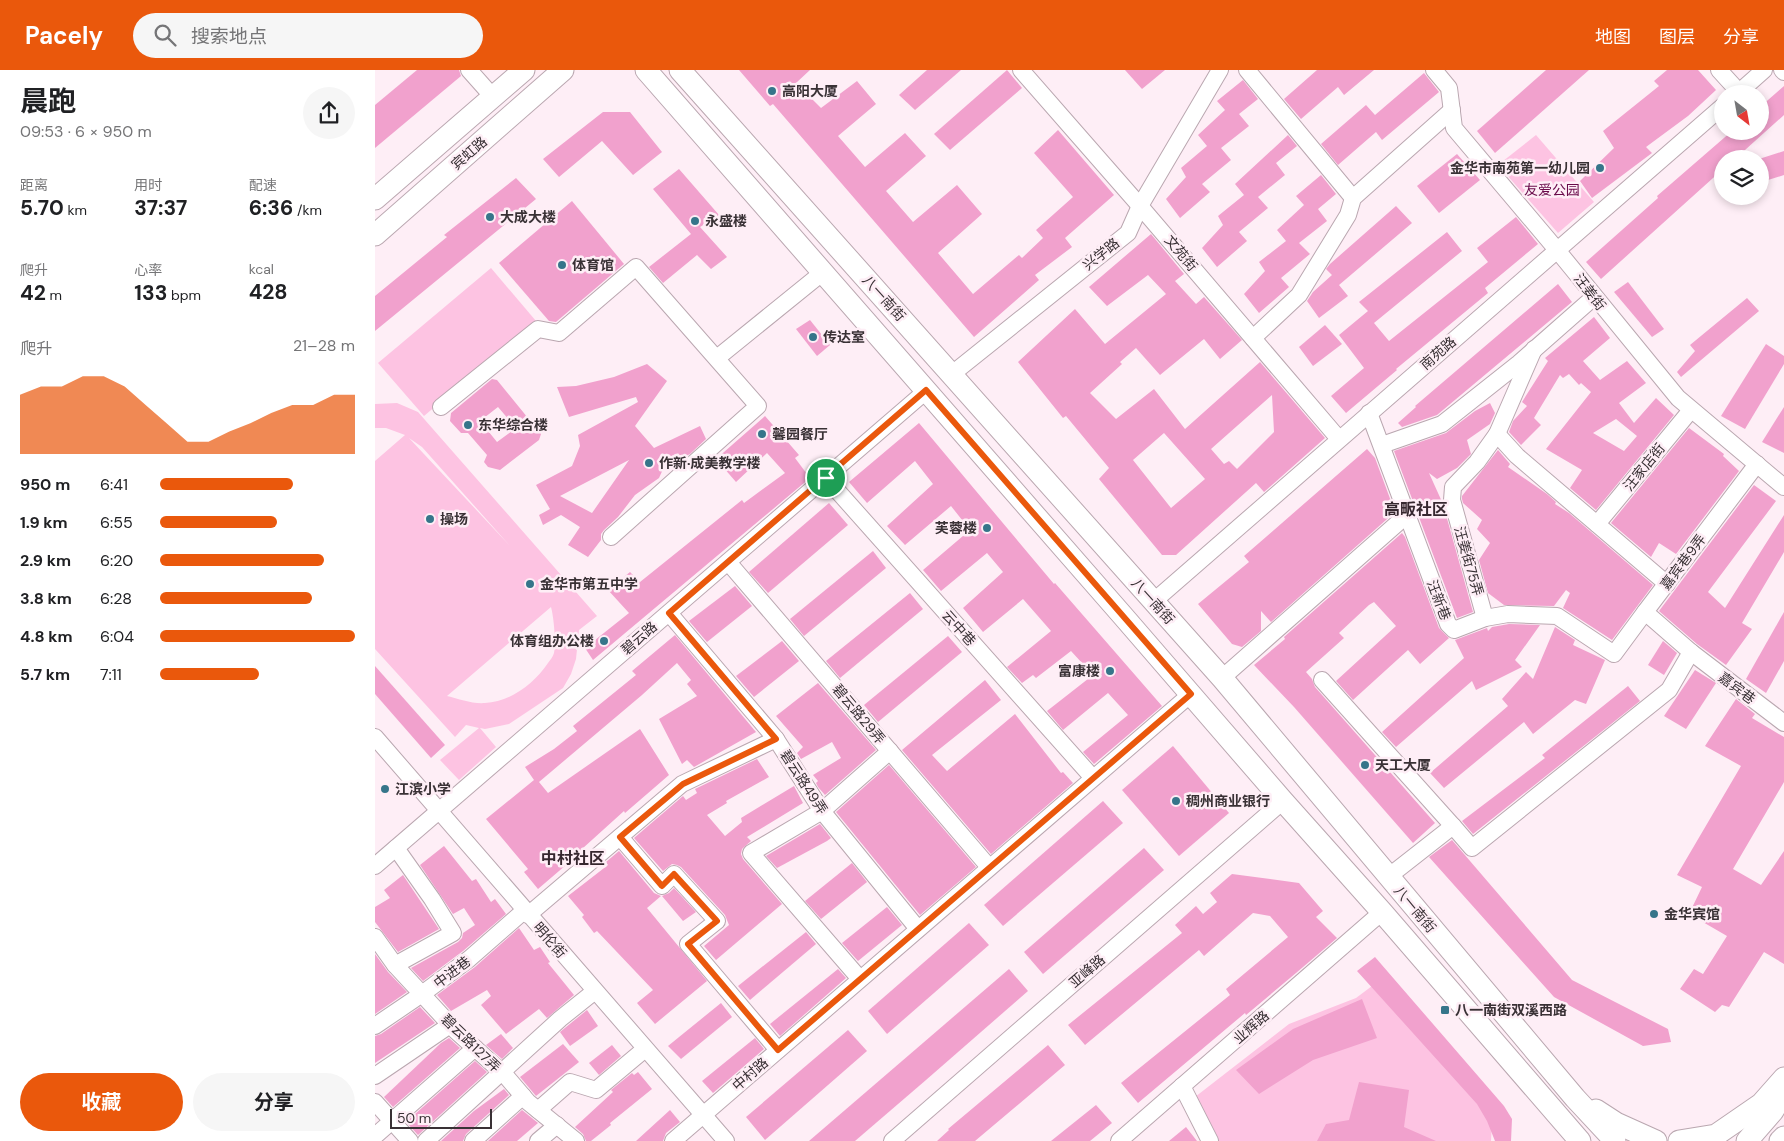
<!DOCTYPE html>
<html lang="zh">
<meta charset="utf-8">
<style>
body{margin:0;font-family:"DM Sans","Noto Sans SC",sans-serif;background:#f6f6f6;color:#202124;height:100vh;display:flex;flex-direction:column;font-size:19px;white-space:nowrap}
*{box-sizing:border-box;margin:0}
p{font-size:16px;color:#757577}
.icon{flex:none;width:28px;height:28px;fill:none;stroke:currentColor;stroke-width:2;stroke-linecap:round;stroke-linejoin:round}
.map{position:relative;flex:1;overflow:hidden}
.drawer{display:flex;flex-direction:column;background:#fff;width:375px}
.drawer>*{flex:none}
.needle{width:32px;rotate:149deg}
.fabs{position:absolute;left:1339px;top:15px;display:grid;gap:10px}
.fabs a{display:grid;place-items:center;width:55px;height:55px;border-radius:50%;background:#fff;box-shadow:0 2px 8px #0003;font-size:25px}
.scale{position:absolute;left:15px;bottom:12px;width:102px;box-sizing:border-box;padding-left:5px;border:2px solid #393135;border-top:0;font-size:14px;line-height:18px;white-space:nowrap;color:#393135;-webkit-text-stroke:4px #feeef6;paint-order:stroke}
.pin{position:absolute;display:grid;place-items:center;width:42px;height:42px;color:#fff;margin:-21px;border:2px solid #fff;border-radius:50%;box-shadow:0 1px 5px #0007}
.round{display:grid;place-items:center;flex:none;width:52px;height:52px;border-radius:26px;background:#f6f6f6}
.overview{display:flex;align-items:center;justify-content:space-between;height:85px;padding:0 20px}
h1{font-size:28px;font-weight:700;line-height:38px}
.stats{display:grid;grid-template-columns:repeat(3,1fr);gap:8px;height:85px;padding:5px 20px}
.stats div{display:grid;align-content:center}
.stats b{font-size:21px;font-weight:700}
.stats small{font-size:14px;font-weight:400}
.stats p{font-size:14px}
.chart{height:140px;padding:10px 20px}
.chart p{display:flex;justify-content:space-between}
.chart svg{width:100%;height:90px;margin-top:5px;fill:#ea580c;opacity:.7}
.button{display:flex;gap:10px;margin-top:auto;padding:10px 20px}
.button a{flex:1;height:58px;border-radius:30px;background:#ea580c;color:#fff;font-size:20px;font-weight:700;line-height:58px;text-align:center}
.button a+a{background:#f6f6f6;color:#202124}
ul{padding:0 20px;list-style:none;font-size:16px}
li{display:grid;grid-template-columns:80px 60px 1fr;align-items:center;height:38px}
li i{height:12px;border-radius:6px;background:#ea580c}
header{display:flex;align-items:center;gap:30px;box-sizing:border-box;height:70px;padding:0 25px;background:#ea580c;color:#fff}
header strong{font-size:24px}
nav{display:flex;gap:28px;margin-inline-start:auto;font-size:18px}
.search{width:350px;height:45px;background:#f6f6f6;display:flex;align-items:center;gap:12px;box-sizing:border-box;padding:0 18px;border-radius:28px;color:#757577;font-size:19px}
main{display:flex;flex:1;min-height:0}
.map>svg:first-child{display:block}
</style>
<header>
<strong>Pacely</strong>
<div class="search"><svg class="icon" aria-label="search" viewBox="0 0 24 24"><circle cx="10" cy="10" r="6"/><path d="M15 15l6 6"/></svg>搜索地点</div>
<nav><a>地图</a><a>图层</a><a>分享</a></nav>
</header>
<main>
<section class="drawer">
<div class="overview"><div><h1>晨跑</h1><p>09:53 · 6 × 950 m</p></div><a class="round"><svg class="icon" aria-label="share" viewBox="0 0 24 24"><path d="M12 15V3M7 8l5-5 5 5M5 13v7h14v-7"/></svg></a></div>
<div class="stats">
<div><p>距离</p><b>5.70<small> km</small></b></div>
<div><p>用时</p><b>37:37</b></div>
<div><p>配速</p><b>6:36<small> /km</small></b></div>
</div>
<div class="stats">
<div><p>爬升</p><b>42<small> m</small></b></div>
<div><p>心率</p><b>133<small> bpm</small></b></div>
<div><p>kcal</p><b>428</b></div>
</div>
<div class="chart"><p><span>爬升</span>21–28 m</p>
<svg viewBox="0 0 160 44" preserveAspectRatio="none"><path d="M0 44V15L10 11L20 11L30 6L40 6L50 11L60 20L70 29L80 38L90 38L100 33L110 29L120 24L130 20L140 20L150 15L160 15V44z"/></svg>
</div>
<ul>
<li><b>950 m</b>6:41<i style="width:68%"></i></li>
<li><b>1.9 km</b>6:55<i style="width:60%"></i></li>
<li><b>2.9 km</b>6:20<i style="width:84%"></i></li>
<li><b>3.8 km</b>6:28<i style="width:78%"></i></li>
<li><b>4.8 km</b>6:04<i style="width:100%"></i></li>
<li><b>5.7 km</b>7:11<i style="width:51%"></i></li>
</ul>
<div class="button"><a>收藏</a><a>分享</a></div>
</section>
<div class="map">
<svg width="1409" height="1071" viewBox="0 0 1409 1071">
<rect width="100%" height="100%" fill="#feeef6"/>
<g fill="#fdc3e2" fill-rule="evenodd">
<polygon points="1161,65 1219,132 1183,163 1123,95"/>
<polygon points="116,198 161,251 49,346 3,293"/>
<path d="M22 333 43 342 222 546 204 560 201 589 196 604 188 618 134 654 110 659 105 658 121 677 84 710 65 690 104 658 91 655 80 667 0 579V391L30 365 11 358H0V334ZM34 368 47 377 136 477ZM176 537C179 548 181 573 179 583 178 587 175 590 173 593 159 614 135 632 110 633 97 634 84 629 72 626Z"/>
<polygon points="1009,907 1118,1034 1116,1071 843,1071 820,1027 914,954 981,928"/>
</g>
<g fill="#f1a1cd" fill-rule="evenodd">
<polygon points="42,0 84,0 86,6 0,78 0,35"/>
<polygon points="364,0 435,0 421,13 446,38 482,11 501,34 463,66 490,97 530,63 551,86 511,121 538,152 582,115 607,144 563,183 598,224 644,185 647,188 668,168 661,160 698,127 659,83 683,60 739,125 690,168 697,177 660,205 664,210 599,267 398,34 395,36"/>
<polygon points="552,0 586,0 540,40 524,25"/>
<polygon points="632,0 647,18 575,80 559,64"/>
<polygon points="750,0 790,0 767,19"/>
<polygon points="942,0 999,0 969,25 963,17 926,49 909,29"/>
<polygon points="1171,0 1214,0 1120,83 1102,61"/>
<polygon points="1292,0 1323,0 1341,20 1313,46 1271,77 1277,83 1217,128 1205,111 1239,78 1228,61 1284,16 1279,11"/>
<polygon points="1049,3 1064,22 1007,70 1001,62 963,95 946,74 991,35 1000,45"/>
<polygon points="868,10 883,29 864,44 874,56 846,78 856,90 827,114 835,122 805,148 791,129 811,107 806,98 832,76 823,65 850,40 842,31"/>
<polygon points="1409,16 1409,45 1360,89 1348,89 1348,99 1226,209 1211,192 1283,128 1282,126 1357,61 1385,61 1385,37"/>
<polygon points="228,42 255,42 287,82 258,105 227,71 184,107 168,89"/>
<polygon points="913,65 922,76 901,93 910,105 883,127 893,138 864,162 872,171 842,197 827,178 848,155 843,146 869,125 860,114"/>
<polygon points="1409,81 1409,105 1393,110 1384,89"/>
<polygon points="1082,84 1105,110 1064,143 1042,116"/>
<polygon points="304,99 344,145 325,157 352,187 336,199 322,185 288,213 274,197 316,164 278,119"/>
<polygon points="946,105 961,124 943,139 952,151 924,173 935,184 906,208 914,217 884,243 869,224 890,201 884,192 911,171 902,160 929,135 921,126"/>
<polygon points="141,108 161,129 0,261 0,226 72,167 69,165"/>
<polygon points="197,131 249,194 181,252 174,251 124,193"/>
<polygon points="1021,136 1037,153 964,215 973,226 944,248 932,231 938,222 957,205 951,199 955,194"/>
<polygon points="1141,147 1163,174 1110,218 1113,223 1021,299 1022,300 971,343 956,326 989,298 964,265 993,241 984,232 1072,162 1087,181 999,253 1014,271 1113,192 1102,178"/>
<path d="M776 164 809 204 800 211 821 234 829 227 867 270 845 289 829 269 785 305 761 278 745 292 747 294 715 323 741 349 779 319 810 359 885 292 950 368 889 422 881 413 801 485H787L724 409 734 398 691 346 688 348 643 292 700 239 730 274 791 224 773 205 732 236 714 217ZM897 325 899 362 862 399 854 391 849 394 836 379ZM789 363 830 409 796 438 758 390Z"/>
<polygon points="1253,212 1289,259 1277,267 1239,222"/>
<polygon points="1183,214 1197,232 1062,345 1027,357 1023,353 1041,337 1040,336"/>
<polygon points="1372,228 1384,241 1306,307 1302,302 1320,281 1315,275"/>
<path d="M1219 247 1235 268 1208 291 1225 310 1252 291 1271 313 1244 333 1259 353 1281 328 1299 345 1221 440 1195 418 1207 400 1171 379 1216 322 1206 313 1204 315 1194 304 1188 308 1185 305 1159 348 1166 355 1146 375 1134 362 1138 351 1152 336 1147 332 1173 291 1170 288ZM1241 349 1262 366 1249 381 1218 363Z"/>
<polygon points="435,250 455,275 442,286 421,259"/>
<polygon points="950,255 967,274 938,296 924,277"/>
<polygon points="1391,274 1409,286 1409,294 1370,359 1346,346"/>
<path d="M272 294 292 311 260 356 279 378 325 356 331 369 315 384 289 397 284 408 260 425 243 447 229 460 226 464V470L213 487 193 475 205 457 186 445 168 455 164 445 175 439 161 415 197 396 205 376 203 365 263 332 261 327 194 347 182 317 201 316 239 307ZM254 390 217 443 185 426Z"/>
<path d="M117 309 122 310 166 364 164 370 125 400 113 397 109 392 112 385 93 363H86L75 351 76 343ZM123 337 141 358 122 372 105 351Z"/>
<polygon points="1115,333 1120,343 1115,354 1092,370 1096,384 1082,398 1062,409 1054,403 1068,434 1098,542 1082,548 1019,381 1071,363 1100,341"/>
<polygon points="1409,337 1409,383 1387,372"/>
<polygon points="390,346 424,385 420,388 435,408 218,590 210,578 254,543 233,520 255,502 265,512 367,430 369,433 410,403 392,383 361,412 341,389"/>
<polygon points="544,353 679,514 680,513 787,636 719,694 708,682 753,645 733,623 688,660 672,641 718,605 696,581 661,608 658,605 647,613 632,597 676,561 648,529 608,562 588,538 628,502 612,483 566,521 548,500 595,460 576,436 530,475 512,456 558,414 540,391 492,433 474,412"/>
<polygon points="1314,358 1349,384 1348,386 1364,401 1301,484 1284,473 1276,487 1236,453"/>
<polygon points="992,379 1000,388 1020,442 896,552 886,541 886,561 867,577 857,574 823,534 874,492 869,486"/>
<polygon points="1123,380 1135,394 1133,397 1172,424 1181,432 1180,434 1194,443 1278,515 1237,570 1188,538 1195,523 1191,520 1179,536 1129,535 1113,523 1104,490 1115,473 1102,459 1107,450 1088,433 1087,429 1087,426"/>
<polygon points="1379,415 1401,431 1333,522 1350,538 1409,445 1409,482 1367,553 1377,559 1351,595 1322,574 1284,541"/>
<polygon points="454,433 473,455 393,523 374,502"/>
<polygon points="1027,463 1030,467 1064,558 1074,568 1045,594 1033,580 978,630 961,611 1021,556 999,532 994,535 964,563 969,568 931,602 937,609 940,617 1060,753 1038,773 919,637 879,595 910,569 909,567"/>
<polygon points="498,481 511,498 429,566 415,549"/>
<polygon points="360,516 377,536 332,572 314,551"/>
<polygon points="535,523 548,539 465,608 451,591"/>
<polygon points="1409,542 1409,591 1391,623 1371,609"/>
<polygon points="1134,554 1165,555 1140,590 1147,597 1101,620 1097,611 1021,677 1007,662 1089,588 1080,570 1112,558 1113,561 1117,557"/>
<polygon points="1180,557 1200,570 1198,575 1230,590 1211,634 1200,630 1158,664 1149,652 1069,718 1055,703 1133,636 1127,629 1151,602 1158,609"/>
<polygon points="300,565 381,662 319,697 312,690 307,694 284,649 322,626 312,614 316,610 302,593 267,625 164,712 173,723 265,659 294,705 250,743 249,741 197,788 198,789 163,819 149,802 153,799 111,749 159,710 150,697 179,679 202,661 198,656 261,605 257,601"/>
<polygon points="573,566 587,582 503,652 489,635"/>
<polygon points="407,571 424,591 379,627 361,606"/>
<polygon points="1288,571 1302,583 1289,605 1273,595"/>
<polygon points="0,596 70,675 56,688 0,624"/>
<polygon points="1320,600 1341,613 1311,659 1289,646"/>
<polygon points="610,610 626,630 557,685 572,701 640,644 686,703 688,702 698,713 616,784 527,680"/>
<polygon points="443,613 501,680 450,725 443,717 441,713 443,711 438,705 466,688 457,672 426,689 422,683 428,677 401,646"/>
<polygon points="1253,616 1265,631 1098,764 1087,751 1170,688 1167,685"/>
<polygon points="1361,629 1380,644 1377,648 1409,667 1409,712 1358,799 1386,815 1409,781 1409,894 1389,882 1354,937 1347,935 1340,942 1305,919 1319,899 1328,904 1352,866 1314,844 1327,817 1302,805 1366,696 1330,676"/>
<polygon points="798,676 854,743 804,786 747,720"/>
<polygon points="382,689 394,707 351,731 352,733 332,745 350,766 367,752 366,748 419,716 428,733 372,767 376,771 367,779 366,784 368,789 407,834 341,890 329,876 354,855 350,845 306,797 302,795 297,794 288,801 259,768 308,726 311,730 322,723 320,719"/>
<polygon points="514,695 601,797 545,845 461,742"/>
<polygon points="728,731 748,753 628,856 609,835"/>
<polygon points="445,754 456,768 452,771 402,798 391,786"/>
<polygon points="1077,770 1197,910 1293,959 1296,972 1268,976 1179,927 1054,787"/>
<polygon points="69,776 97,811 101,809 116,832 120,829 131,844 88,881 48,911 36,898 83,872 87,868 88,863 100,855 89,838 78,844 45,795"/>
<polygon points="769,778 789,800 668,904 649,882"/>
<polygon points="244,781 279,823 286,826 272,838 332,911 280,954 262,933 278,920 222,861 219,863 207,847 209,845 193,826 233,795 231,792"/>
<polygon points="477,793 492,812 446,849 430,831"/>
<polygon points="857,804 924,813 948,841 941,847 962,868 921,903 871,945 870,943 763,1033 746,1013 855,925 851,919 913,867 895,846 878,843 829,886 824,880 710,975 693,955 807,863 800,855 821,836 828,844 842,832 835,823"/>
<polygon points="28,805 64,859 23,882 0,852 0,837 15,828 9,820"/>
<polygon points="299,818 321,842 308,851 287,826 294,823"/>
<polygon points="512,837 527,855 483,891 467,873"/>
<polygon points="594,853 614,875 512,964 493,941"/>
<polygon points="144,858 159,880 165,877 175,892 173,893 199,925 172,948 164,939 131,964 106,935 116,926 112,920 76,941 62,925 100,897"/>
<polygon points="431,862 441,874 375,930 363,916"/>
<polygon points="0,884 13,902 32,922 0,944"/>
<polygon points="1000,887 1129,1036 1137,1049 1136,1071 1120,1071 1112,1051 1102,1034 982,901"/>
<polygon points="463,899 471,908 405,966 395,954"/>
<polygon points="634,899 653,921 551,1010 480,1071 434,1071"/>
<polygon points="987,929 1002,968 938,990 884,1024 861,1000 918,959"/>
<polygon points="346,933 357,947 306,989 293,976"/>
<polygon points="45,937 60,953 0,993 0,966 6,964"/>
<polygon points="212,940 223,956 195,976 185,962"/>
<polygon points="473,960 492,981 390,1070 371,1047"/>
<polygon points="126,964 138,978 127,989 111,975"/>
<polygon points="74,968 85,978 18,1037 9,1027 66,973"/>
<polygon points="380,968 389,979 338,1023 327,1011"/>
<polygon points="188,974 204,992 161,1026 145,1007"/>
<polygon points="237,975 246,986 224,1005 214,993"/>
<polygon points="673,975 690,995 600,1071 562,1071 574,1060 573,1059"/>
<polygon points="100,991 112,1002 43,1065 31,1052"/>
<polygon points="263,1002 277,1019 235,1053 236,1055 216,1071 211,1071 208,1064 200,1057 238,1022 236,1020 257,1003 259,1005"/>
<polygon points="984,1012 1034,1020 1029,1057 1061,1071 942,1071 951,1054 974,1050"/>
<polygon points="129,1019 134,1025 91,1064 88,1071 66,1071 99,1041"/>
<polygon points="721,1035 737,1053 715,1071 676,1071"/>
<polygon points="147,1040 163,1053 142,1071 113,1071"/>
<polygon points="295,1040 305,1052 291,1063 288,1071 261,1071"/>
<polygon points="811,1057 822,1071 794,1071"/>
</g>
<g fill="none" stroke-linecap="round" stroke-linejoin="round">
<g stroke="#baa7b0" stroke-width="18">
<g id="minor">
<polyline points="94,0 118,27"/>
<polyline points="646,0 765,136 964,369"/>
<polyline points="872,0 978,128"/>
<polyline points="1059,0 1074,18 1079,58 1182,180 1303,328 1409,417"/>
<polyline points="1344,0 1364,22"/>
<polyline points="1407,0 1409,2"/>
<polyline points="1362,24 1389,0"/>
<polyline points="878,268 924,225 973,145 978,128 1077,40"/>
<polyline points="342,288 447,203"/>
<polyline points="577,304 753,163 765,136 845,0"/>
<polyline points="66,337 163,259 184,263 261,197 383,336 236,467"/>
<polyline points="994,343 1073,554 1079,560 1110,548 1133,544 1182,546 1239,584 1270,542"/>
<polyline points="1122,364 1142,386 1292,514"/>
<polyline points="1007,375 1067,354 1144,293 1219,227"/>
<polyline points="1382,394 1270,542 1316,582 1409,653"/>
<polyline points="451,408 718,708"/>
<polyline points="1222,454 1316,340"/>
<polyline points="353,492 614,797"/>
<polyline points="779,531 1348,36"/>
<polyline points="294,543 401,669 447,741 543,859"/>
<polyline points="1110,548 1077,430 1078,417 1102,392 1122,364 1159,279"/>
<polyline points="847,608 1033,444"/>
<polyline points="947,610 1078,756"/>
<polyline points="0,667 351,1071"/>
<polyline points="245,767 287,816 299,804 342,851 313,874 403,980"/>
<polyline points="0,796 551,321"/>
<polyline points="1013,807 1078,756 1097,778 1294,620 1316,582"/>
<polyline points="153,845 307,714 401,669"/>
<polyline points="0,867 20,895 81,961 130,1005 153,1032 201,1071"/>
<polyline points="20,895 78,863 57,829 21,778"/>
<polyline points="485,909 376,783 447,741 515,681"/>
<polyline points="0,956 47,924 94,889 150,840"/>
<polyline points="0,1006 75,955"/>
<polyline points="807,1016 835,1071"/>
<polyline points="0,1032 35,1071"/>
<polyline points="163,1040 195,1012 221,1020 270,979"/>
<polyline points="0,1066 100,978"/>
<polyline points="51,1071 185,949 220,921"/>
<polyline points="98,1071 148,1026"/>
<polyline points="163,1071 182,1055"/>
<polyline points="298,1071 816,624"/>
<polyline points="517,1071 908,731"/>
<polyline points="744,1071 1007,842"/>
</g>
</g>
<g stroke="#baa7b0" stroke-width="23">
<g id="major">
<polyline points="271,0 748,546 908,731 1007,842 1205,1071"/>
<polyline points="305,0 847,608 1200,1028 1240,1071"/>
<polyline points="0,129 149,0"/>
<polyline points="0,165 188,0"/>
<polyline points="1221,1040 1241,1053 1281,1071"/>
<polyline points="1304,1071 1341,1065 1386,1034 1409,1008"/>
<polyline points="1372,1071 1398,1041 1408,1024"/>
<polyline points="1405,1071 1409,1067"/>
</g>
</g>
<use href="#minor" stroke="#fff" stroke-width="16"/>
<use href="#major" stroke="#fff" stroke-width="21"/>
</g>
<g fill="none" stroke-linecap="round" stroke-linejoin="round">
<g stroke="#fff" stroke-width="10">
<polygon id="route" points="551,320 816,624 403,980 313,874 342,851 299,804 287,816 245,767 308,714 401,669 294,543"/>
</g>
<use href="#route" stroke="#ea580c" stroke-width="6"/>
</g>
<g fill="#36758a" stroke="#feeef6" stroke-width="2">
<circle cx="397" cy="21" r="5"/>
<circle cx="1225" cy="98" r="5"/>
<circle cx="115" cy="147" r="5"/>
<circle cx="320" cy="151" r="5"/>
<circle cx="187" cy="195" r="5"/>
<circle cx="438" cy="267" r="5"/>
<circle cx="93" cy="355" r="5"/>
<circle cx="387" cy="364" r="5"/>
<circle cx="274" cy="393" r="5"/>
<circle cx="55" cy="449" r="5"/>
<circle cx="612" cy="458" r="5"/>
<circle cx="155" cy="514" r="5"/>
<circle cx="229" cy="571" r="5"/>
<circle cx="735" cy="601" r="5"/>
<circle cx="990" cy="695" r="5"/>
<circle cx="10" cy="719" r="5"/>
<circle cx="801" cy="731" r="5"/>
<circle cx="1279" cy="844" r="5"/>
<rect x="1065" y="935" width="10" height="10" rx="2.5"/>
</g>
<g text-anchor="middle" stroke-width="5" stroke-linejoin="round" paint-order="stroke">
<g font-size="14" font-weight="bold" fill="#393135" stroke="#feeef6" text-anchor="start">
<text x="407" y="26">高阳大厦</text>
<text x="1215" y="103" text-anchor="end">金华市南苑第一幼儿园</text>
<text x="125" y="152">大成大楼</text>
<text x="330" y="156">永盛楼</text>
<text x="197" y="200">体育馆</text>
<text x="448" y="272">传达室</text>
<text x="103" y="360">东华综合楼</text>
<text x="397" y="369">馨园餐厅</text>
<text x="284" y="398">作新·成美教学楼</text>
<text x="65" y="454">操场</text>
<text x="602" y="463" text-anchor="end">芙蓉楼</text>
<text x="165" y="519">金华市第五中学</text>
<text x="219" y="576" text-anchor="end">体育组办公楼</text>
<text x="725" y="606" text-anchor="end">富康楼</text>
<text x="1000" y="700">天工大厦</text>
<text x="20" y="724">江滨小学</text>
<text x="811" y="736">稠州商业银行</text>
<text x="1289" y="849">金华宾馆</text>
<text x="1080" y="945">八一南街双溪西路</text>
</g>
<g font-size="14" fill="#393135" stroke="#feeef6">
<text transform="translate(94 83) rotate(-41)" y="5">宾虹路</text>
<text transform="translate(806 183) rotate(50)" y="5">文苑街</text>
<text transform="translate(726 184) rotate(-39)" y="5">兴学路</text>
<text transform="translate(1215 222) rotate(52)" y="5">汪姜街</text>
<text transform="translate(509 228) rotate(48)" y="5">八一南街</text>
<text transform="translate(1063 283) rotate(-41)" y="5">南苑路</text>
<text transform="translate(1269 397) rotate(-51)" y="5">汪家店街</text>
<text transform="translate(1094 491) rotate(74)" y="5">汪姜街75弄</text>
<text transform="translate(1308 492) rotate(-53)" y="5">嘉宾巷9弄</text>
<text transform="translate(1064 530) rotate(69)" y="5">汪新巷</text>
<text transform="translate(778 531) rotate(48)" y="5">八一南街</text>
<text transform="translate(584 558) rotate(48)" y="5">云中巷</text>
<text transform="translate(264 568) rotate(-41)" y="5">碧云路</text>
<text transform="translate(1362 618) rotate(37)" y="5">嘉宾巷</text>
<text transform="translate(484 644) rotate(50)" y="5">碧云路29弄</text>
<text transform="translate(429 712) rotate(57)" y="5">碧云路49弄</text>
<text transform="translate(1040 839) rotate(50)" y="5">八一南街</text>
<text transform="translate(175 870) rotate(49)" y="5">明伦街</text>
<text transform="translate(712 901) rotate(-41)" y="5">亚峰路</text>
<text transform="translate(77 902) rotate(-37)" y="5">中进巷</text>
<text transform="translate(876 957) rotate(-41)" y="5">业辉路</text>
<text transform="translate(96 973) rotate(44)" y="5">碧云路127弄</text>
<text transform="translate(375 1004) rotate(-41)" y="5">中村路</text>
</g>
<g font-size="14" fill="#690a4a" stroke="#feeef6">
<text x="1177" y="125">友爱公园</text>
</g>
<g font-size="16" font-weight="bold" fill="#36272f" stroke="#feeef6">
<text x="1041" y="445">高畈社区</text>
<text x="198" y="794">中村社区</text>
</g>
</g>
</svg>
<div class="fabs">
<a><svg class="needle" viewBox="-14 -14 28 28"><path d="M0-13l5 13h-10z" fill="#e53935"/><path d="M0 13l5-13h-10z" fill="#757577"/></svg></a>
<a><svg class="icon" aria-label="layers" viewBox="0 0 24 24"><path d="M12 4l9 5-9 5-9-5zM3 14l9 5 9-5"/></svg></a>
</div>
<div class="scale">50 m</div>
<div class="pin" style="left:451px;top:408px;background:#1e9e55"><svg class="icon" aria-label="arrive" viewBox="0 0 24 24"><path d="M6 21V4h12l-3 4 3 4H6"/></svg></div>
</div>
</main>
